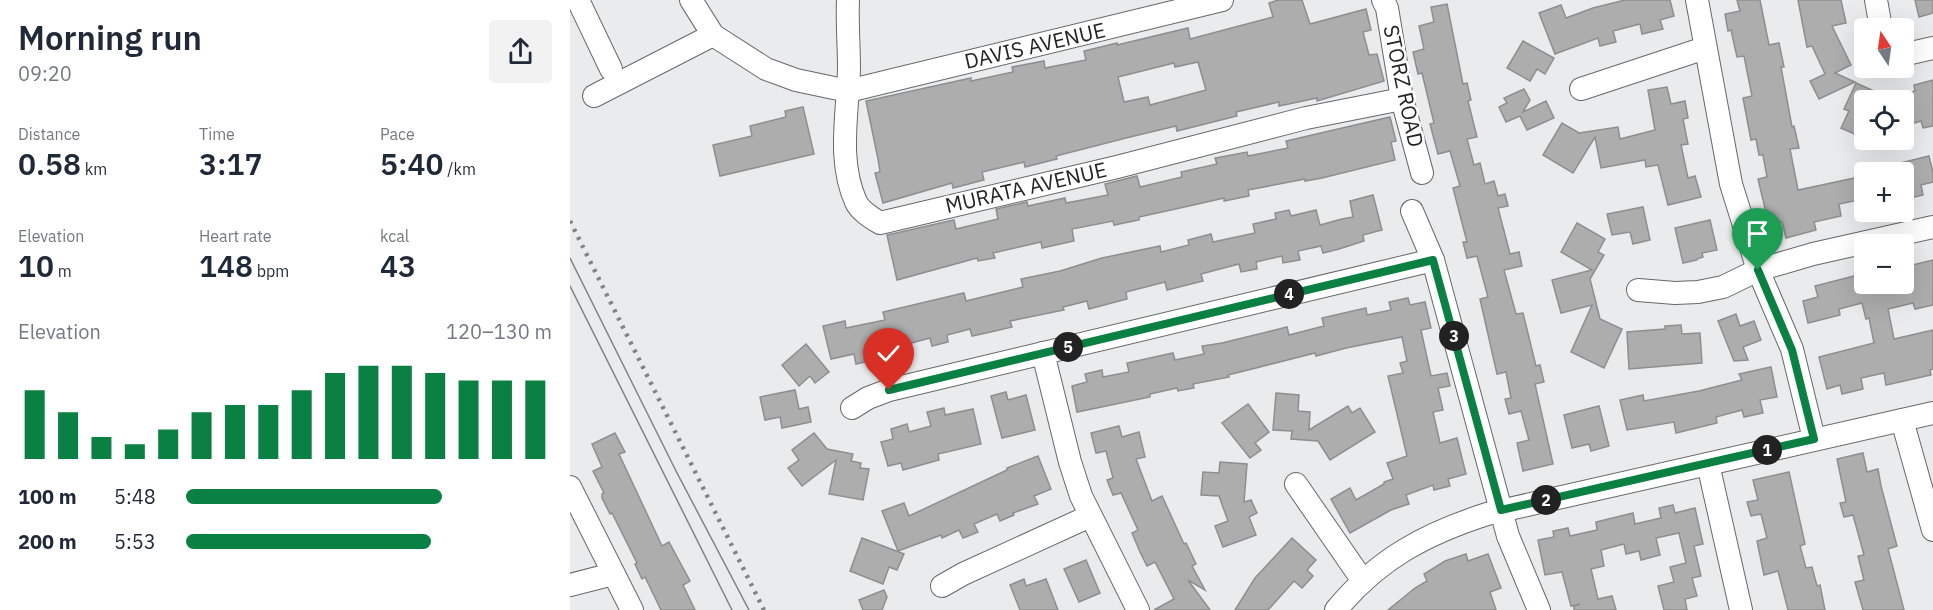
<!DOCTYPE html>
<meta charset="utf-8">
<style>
body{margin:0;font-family:"IBM Plex Sans",sans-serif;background:#f2f2f3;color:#1f2937;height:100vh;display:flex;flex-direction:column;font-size:22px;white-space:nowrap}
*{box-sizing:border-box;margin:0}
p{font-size:20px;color:#747a83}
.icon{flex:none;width:33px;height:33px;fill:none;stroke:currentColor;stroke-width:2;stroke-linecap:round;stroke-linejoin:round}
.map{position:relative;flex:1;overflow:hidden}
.panel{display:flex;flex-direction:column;background:#fff;width:570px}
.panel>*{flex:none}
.needle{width:39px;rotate:347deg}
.fabs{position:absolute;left:1284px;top:18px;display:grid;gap:12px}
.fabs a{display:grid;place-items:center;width:60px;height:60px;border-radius:6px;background:#fff;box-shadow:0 6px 24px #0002;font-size:30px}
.pin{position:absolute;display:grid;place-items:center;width:51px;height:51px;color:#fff;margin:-62px -26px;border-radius:50% 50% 50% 0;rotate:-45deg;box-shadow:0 0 6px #0007}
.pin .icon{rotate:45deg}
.km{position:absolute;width:30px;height:30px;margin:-15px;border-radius:50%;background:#222;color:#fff;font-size:16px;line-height:30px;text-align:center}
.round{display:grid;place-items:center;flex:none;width:63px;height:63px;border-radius:6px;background:#f2f2f3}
.headline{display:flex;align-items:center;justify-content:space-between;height:102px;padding:0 18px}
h1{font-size:33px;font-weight:600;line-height:45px}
.figures{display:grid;grid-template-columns:repeat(3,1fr);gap:9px;height:102px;padding:6px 18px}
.figures div{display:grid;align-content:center}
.figures b{font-size:30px;font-weight:600}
.figures small{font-size:16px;font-weight:400}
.figures p{font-size:16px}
.chart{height:168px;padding:12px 18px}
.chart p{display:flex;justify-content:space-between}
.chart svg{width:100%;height:108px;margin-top:6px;stroke:#0b8043;stroke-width:6}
ul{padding:0 18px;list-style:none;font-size:20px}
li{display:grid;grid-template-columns:96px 72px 1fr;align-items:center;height:45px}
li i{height:15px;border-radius:8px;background:#0b8043}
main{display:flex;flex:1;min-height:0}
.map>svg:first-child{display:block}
</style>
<main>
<section class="panel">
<div class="headline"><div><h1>Morning run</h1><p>09:20</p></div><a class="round"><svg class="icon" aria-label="share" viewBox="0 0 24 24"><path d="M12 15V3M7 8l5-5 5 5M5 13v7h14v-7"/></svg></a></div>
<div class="figures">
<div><p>Distance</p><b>0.58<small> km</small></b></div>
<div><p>Time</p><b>3:17</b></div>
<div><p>Pace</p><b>5:40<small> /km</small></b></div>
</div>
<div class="figures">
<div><p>Elevation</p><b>10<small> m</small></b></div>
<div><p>Heart rate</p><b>148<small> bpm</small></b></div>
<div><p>kcal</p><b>43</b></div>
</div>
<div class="chart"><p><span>Elevation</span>120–130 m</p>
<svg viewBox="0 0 160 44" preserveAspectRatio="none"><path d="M5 44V16M15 44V25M25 44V35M35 44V38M45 44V32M55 44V25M65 44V22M75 44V22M85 44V16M95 44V9M105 44V6M115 44V6M125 44V9M135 44V12M145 44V12M155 44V12"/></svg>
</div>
<ul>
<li><b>100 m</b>5:48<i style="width:70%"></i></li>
<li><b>200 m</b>5:53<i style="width:67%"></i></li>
</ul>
</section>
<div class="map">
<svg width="1363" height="610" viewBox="0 0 1363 610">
<rect width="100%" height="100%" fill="#eaebec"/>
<g fill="#aeadae" stroke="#8e8e8f" stroke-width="1.5" fill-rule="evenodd">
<path d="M708 0H732L740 24 796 9 801 30 793 32 799 55 807 54 814 81 747 101V98L709 106V102L666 112 667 116 607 131 606 126 556 138 486 156 487 159 455 167 454 162 412 172 414 180 383 188 382 183 313 203 305 173 310 172 308 159 296 101 401 78V81L443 72 442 67 474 61 475 68 516 60 514 51 547 43V45L618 28 620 39 703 17 699 3ZM628 62 636 90 580 105 578 97 554 102 548 77 604 63 605 67Z"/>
<polygon points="1055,0 1100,0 1104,16 1090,20 1093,29 1072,34 1070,24 1043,31 1046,42 1030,46 1028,38 985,54 969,13 991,5 996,18 1023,8"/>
<polygon points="1167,0 1190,0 1199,45 1209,43 1214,67 1211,67 1222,127 1224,126 1229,148 1220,149 1228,190 1294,176 1294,199 1269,204 1271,216 1244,222 1246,230 1216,238 1212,222 1199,225 1188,179 1197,177 1193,155 1189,155 1186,139 1181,140 1173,98 1182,96 1174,56 1167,57 1161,30 1158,31 1155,14 1170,11"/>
<polygon points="1228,0 1271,0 1276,23 1262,26 1281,65 1265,73 1285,82 1249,99 1240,81 1255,74 1242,46 1237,47"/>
<polygon points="1345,0 1363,0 1363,13 1349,17"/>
<polygon points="877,4 893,84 897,83 901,100 898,101 907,137 897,139 904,165 910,163 915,184 924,181 928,196 935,194 938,206 928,208 940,254 949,252 952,266 934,270 946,314 953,313 966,366 970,365 974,382 965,384 983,464 953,471 947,443 959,440 951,411 939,414 935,399 941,398 936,372 927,374 910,299 918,297 912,275 907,256 897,258 893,242 897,242 883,188 890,186 880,151 868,154 860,124 864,123 852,73 848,74 843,52 854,49 849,26 864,22 861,7"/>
<polygon points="953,41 984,58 975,74 967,69 960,81 937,68"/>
<polygon points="1363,80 1363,126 1353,128 1351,121 1338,125 1331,95 1345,91 1344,85"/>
<polygon points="1286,83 1324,100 1294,100 1294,119 1287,135 1271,128 1279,111 1274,109"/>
<polygon points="1097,87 1101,104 1115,101 1118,118 1113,119 1118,144 1111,145 1118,178 1125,176 1131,197 1098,205 1088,165 1076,167 1075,160 1031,168 1025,137 1003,173 973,155 992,123 1009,133 1048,127 1050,139 1085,130 1078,90"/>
<polygon points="954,89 960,100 953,112 976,101 984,118 957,130 950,116 936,122 929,107 937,103 934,98"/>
<polygon points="233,107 244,154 150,176 143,145 182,136 180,126 216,117 215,111"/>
<polygon points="820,117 826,141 821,142 825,160 752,178 735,181 735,179 678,190 679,196 654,201 654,198 619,206 569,217 569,220 544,225 543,221 502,229 504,241 472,248 471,242 423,253 425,258 408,261 407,258 327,280 317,235 384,220 386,229 428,219 426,209 457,202 458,206 495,198 496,203 538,195 535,184 567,176 570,187 612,177 611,172 647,164 645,158 677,152 678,156 718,148 716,141"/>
<polygon points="1359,156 1363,172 1363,182 1351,185 1353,195 1336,199 1334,172 1311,172 1310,168"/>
<polygon points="803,195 812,230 793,235 794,241 769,249 753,253 751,246 728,251 730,260 713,263 712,256 686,262 687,269 671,272 669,264 631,274 633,281 597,290 595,282 556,292 557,299 519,309 517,301 493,307 494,310 440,321 442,327 425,331 402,336 400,329 377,335 378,342 362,346 360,338 334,345 336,351 298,359 299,361 286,364 284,354 261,359 253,326 275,321 276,328 315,320 313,312 394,293 396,301 453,287 451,279 490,271 532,258 590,246 591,252 619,245 618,240 641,234 643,242 685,233 683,224 706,219 705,213 719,210 721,216 746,210 750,225 772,219 783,217 780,201"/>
<polygon points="1073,207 1080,240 1063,244 1060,232 1042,235 1037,214"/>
<polygon points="1140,220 1147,250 1132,253 1133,257 1127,259 1127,260 1113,263 1105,228"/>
<polygon points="1007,223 1035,239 1028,252 1034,255 1020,279 1030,319 1052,329 1034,368 1001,352 1022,305 991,313 982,280 1022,270 991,252"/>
<polygon points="1363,260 1363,305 1345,309 1343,303 1318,309 1324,339 1363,330 1363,369 1360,370 1361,375 1316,385 1314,373 1291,378 1293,389 1272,394 1270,385 1257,389 1249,357 1304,343 1299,318 1296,319 1292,303 1269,309 1270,315 1238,323 1233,301 1248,297 1245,286 1292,274 1294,284 1334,284 1334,267"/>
<polygon points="838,298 840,305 855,302 861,328 851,330 861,376 877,373 880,386 868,388 873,410 863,412 870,443 887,438 896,474 878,479 880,486 864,490 863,485 836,495 839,504 821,510 780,533 761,499 780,488 786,500 814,484 814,482 823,479 817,463 837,456 818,376 833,373 830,363 837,361 832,337 776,348 746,356 745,353 658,375 659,377 623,384 624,388 608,391 607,388 580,394 580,397 507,412 502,386 517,382 515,374 532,370 533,377 559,372 557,363 603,353 605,360 634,354 632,346 652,343 717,327 719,335 754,326 752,318 796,308 797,315 821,310 819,302"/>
<polygon points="1166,314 1170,326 1184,321 1191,340 1173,347 1178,360 1164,361 1148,321"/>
<polygon points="1111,325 1112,334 1130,333 1132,363 1059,369 1057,332 1095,329 1095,326"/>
<polygon points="236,344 259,372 245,383 240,376 229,386 212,365"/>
<polygon points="1201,367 1207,397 1190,400 1193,413 1174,417 1172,410 1146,417 1147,423 1106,433 1104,422 1057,430 1050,400 1073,395 1074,401 1129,391 1172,380 1169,374"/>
<polygon points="225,390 229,409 238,407 241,422 212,428 210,417 195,420 190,397"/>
<polygon points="436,392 438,400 456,395 465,430 432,438 421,396"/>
<polygon points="706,393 729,395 728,411 740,412 739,430 778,406 782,413 790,408 805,432 760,460 748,441 721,439 722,431 703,430"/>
<polygon points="678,404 699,432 685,443 691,450 680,458 652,423"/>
<polygon points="1029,406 1039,446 1021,451 1019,444 1002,448 994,415"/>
<polygon points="374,408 375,415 403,409 411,444 368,454 369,460 333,470 331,463 318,466 311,442 323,439 321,429 337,424 339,432 361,426 357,412"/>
<polygon points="549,426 552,437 569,432 575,457 566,459 582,501 592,496 614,544 616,543 626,564 622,566 635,590 618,580 640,610 584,610 604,599 585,562 577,566 570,552 562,533 568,530 551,493 543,495 537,480 543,478 536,451 526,453 521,433"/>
<polygon points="45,433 55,452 49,454 92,546 99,542 120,581 113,585 125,610 91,610 75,577 72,579 65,564 67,563 42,513 40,514 32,498 32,494 34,493 23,471 32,467 22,444"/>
<polygon points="244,433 257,449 283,454 281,461 291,463 290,468 299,469 293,500 259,494 266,460 232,486 218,468 229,460 222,450"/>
<polygon points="1293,453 1297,472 1308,469 1311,486 1327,546 1318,549 1334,610 1293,610 1285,582 1294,580 1288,556 1294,555 1283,515 1274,517 1270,503 1276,502 1267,459"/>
<polygon points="468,456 481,489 464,496 468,504 443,513 444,515 430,521 427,514 404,524 408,532 393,538 389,530 372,538 371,535 328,551 312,511 334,503 339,516 437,470 437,468"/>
<polygon points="650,462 677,464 674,502 681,500 687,513 679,517 686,535 653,547 645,526 658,521 649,496 631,495 633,472 649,473"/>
<polygon points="1219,472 1235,544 1230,546 1236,568 1242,567 1247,586 1250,585 1255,610 1218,610 1208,571 1194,575 1187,541 1197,538 1191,514 1181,516 1177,502 1188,500 1183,480"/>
<polygon points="1103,505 1105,513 1125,508 1133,544 1124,546 1131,576 1122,578 1127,596 1115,599 1117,610 1094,610 1088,586 1104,582 1100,567 1116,563 1109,533 1086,538 1090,555 1071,560 1069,551 1056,554 1054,544 1031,550 1034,566 1021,569 1028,599 1042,596 1046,610 1004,610 1004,606 1010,604 1001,606 992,572 975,575 968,540 984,537 983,531 998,528 1000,536 1027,530 1026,522 1063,513 1065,524 1091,518 1089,508"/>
<polygon points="292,538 334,554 327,570 319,567 313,584 280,571"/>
<polygon points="722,538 746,560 737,570 743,576 732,588 724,581 698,610 665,610 685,578"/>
<polygon points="896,554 898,561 918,554 931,588 920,592 926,610 818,610 845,588 857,581 854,574 875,561"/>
<polygon points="516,560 530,593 509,602 494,569"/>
<polygon points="454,579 456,586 476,579 488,610 450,610 440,585"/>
<polygon points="314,590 317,597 312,610 293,610 289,600"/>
</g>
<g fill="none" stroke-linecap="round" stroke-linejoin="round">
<g stroke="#676869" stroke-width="24">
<g id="minor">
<polyline points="8,0 41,69"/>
<polyline points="121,0 143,35 196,69 226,80 278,91 652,0"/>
<path d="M278 0C277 23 279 46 279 69 278 113 267 160 286 202 290 211 302 218 310 223L547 167 736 118 832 99"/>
<polyline points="813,0 817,8 832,99 852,173"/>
<polyline points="1127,0 1161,184 1188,270 1222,349 1244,439"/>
<polyline points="1306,0 1311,28"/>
<polyline points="1334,52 1341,53 1363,48"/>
<polyline points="1011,89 1135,48"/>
<polyline points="24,96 143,35"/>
<polyline points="842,211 863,260 938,536 969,610"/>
<polyline points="1068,290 1105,293 1128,292 1153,287 1188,270 1243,254 1363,227"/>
<polyline points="473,353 500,462 511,496 568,610"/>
<polyline points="282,408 298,398 319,390 863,260"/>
<polyline points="1332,420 1363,530"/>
<polyline points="1138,464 1171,610"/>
<polyline points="726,484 793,581"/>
<polyline points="0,487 62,610"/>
<polyline points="0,585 43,574"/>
<polyline points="372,586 393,574 520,516"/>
<path d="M766 610C808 559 855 534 917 514L1363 413"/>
</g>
</g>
<use href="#minor" stroke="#fff" stroke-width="22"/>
<g stroke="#828283" stroke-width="1.5">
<polyline points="0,258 106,471 179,610"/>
<polyline points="0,286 162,610"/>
</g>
<polyline stroke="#828283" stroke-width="4.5" stroke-dasharray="3 6" stroke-linecap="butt" points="0,221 194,610"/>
</g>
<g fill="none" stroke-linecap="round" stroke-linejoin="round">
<g stroke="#fff" stroke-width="12">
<polyline id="route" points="319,390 863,260 931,510 1244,439 1222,350 1188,270"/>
</g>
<use href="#route" stroke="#0b8043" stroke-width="8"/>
</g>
<g text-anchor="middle" stroke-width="5" stroke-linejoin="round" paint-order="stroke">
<g font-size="21" fill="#232324" stroke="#fff">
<text transform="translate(465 46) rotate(-13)" y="7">DAVIS AVENUE</text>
<text transform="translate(833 86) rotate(78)" y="7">STORZ ROAD</text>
<text transform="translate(456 188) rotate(-13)" y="7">MURATA AVENUE</text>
</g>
</g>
</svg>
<div class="fabs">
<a><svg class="needle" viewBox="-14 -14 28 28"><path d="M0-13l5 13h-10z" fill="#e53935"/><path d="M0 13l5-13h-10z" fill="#747a83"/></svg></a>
<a><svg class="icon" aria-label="locate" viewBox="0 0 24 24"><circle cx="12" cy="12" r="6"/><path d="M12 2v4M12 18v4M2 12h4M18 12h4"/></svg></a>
<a>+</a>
<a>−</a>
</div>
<div class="pin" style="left:1188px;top:270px;background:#1e9e55"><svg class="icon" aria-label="arrive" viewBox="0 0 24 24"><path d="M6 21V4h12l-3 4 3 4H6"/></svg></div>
<div class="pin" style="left:319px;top:390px;background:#d93025"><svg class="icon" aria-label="check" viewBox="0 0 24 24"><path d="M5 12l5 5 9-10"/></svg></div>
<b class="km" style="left:1197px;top:450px">1</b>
<b class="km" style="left:976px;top:500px">2</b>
<b class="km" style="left:884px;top:336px">3</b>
<b class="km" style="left:719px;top:294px">4</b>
<b class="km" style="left:498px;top:347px">5</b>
</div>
</main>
